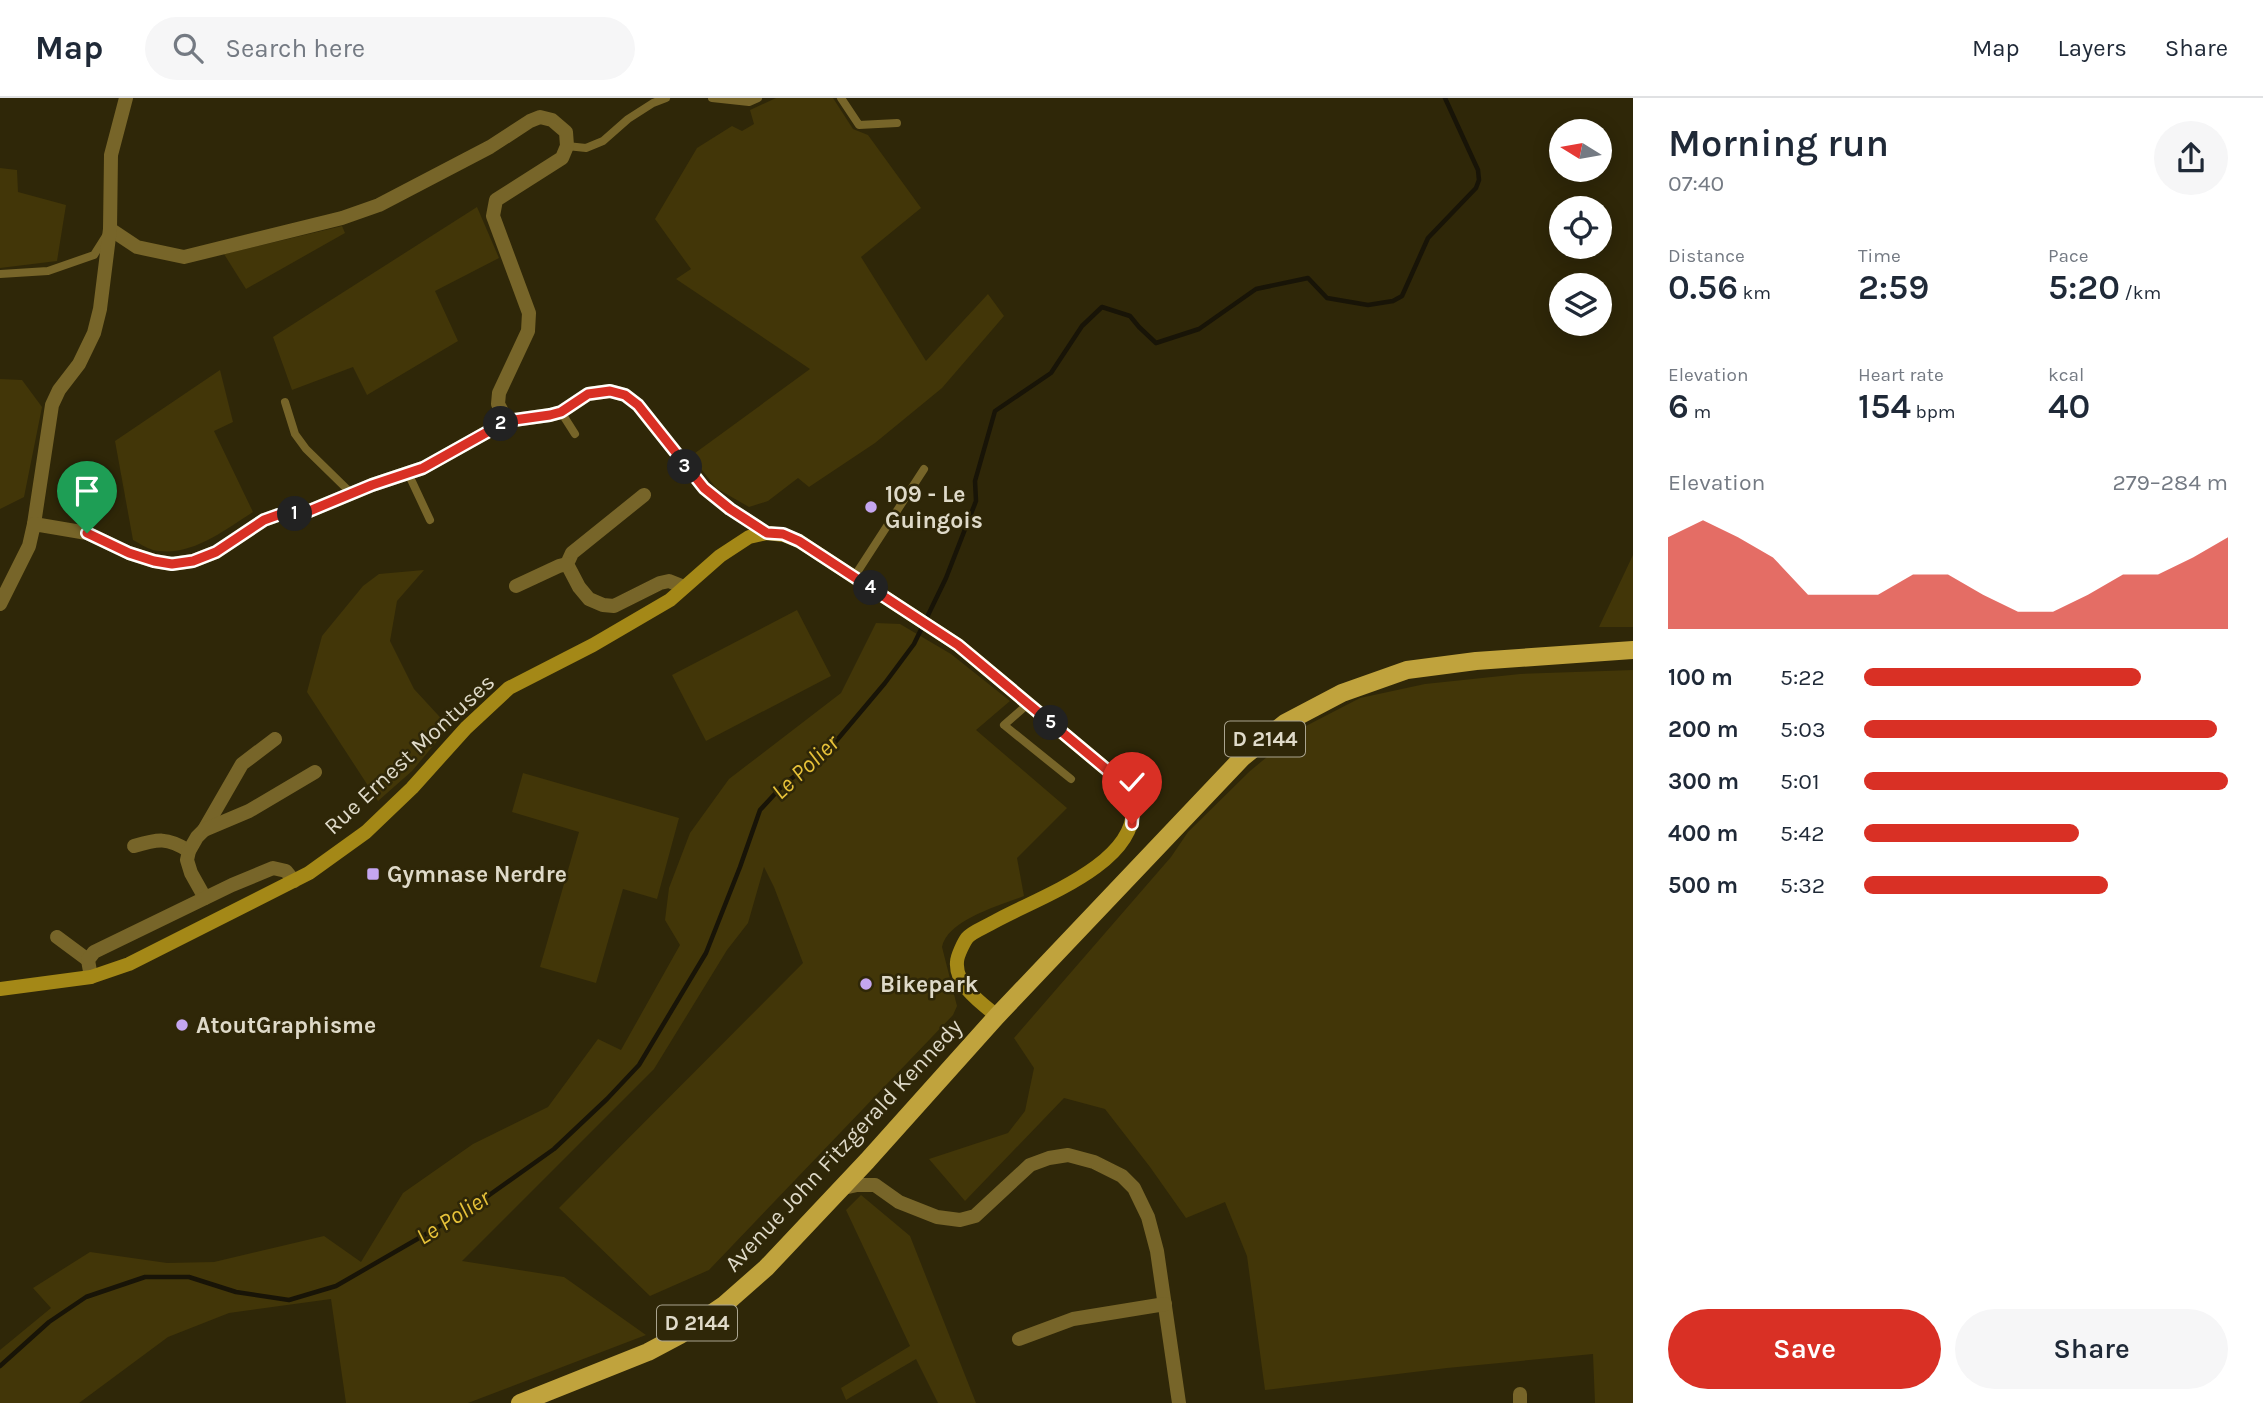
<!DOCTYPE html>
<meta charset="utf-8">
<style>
body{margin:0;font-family:Karla,sans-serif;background:#f6f6f7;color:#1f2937;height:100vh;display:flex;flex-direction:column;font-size:26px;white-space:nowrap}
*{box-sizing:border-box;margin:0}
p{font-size:23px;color:#747a83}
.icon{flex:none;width:38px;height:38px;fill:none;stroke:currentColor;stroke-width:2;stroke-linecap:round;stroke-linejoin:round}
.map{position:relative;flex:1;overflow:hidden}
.sheet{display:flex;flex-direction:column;background:#fff;width:630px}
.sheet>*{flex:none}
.needle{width:46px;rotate:281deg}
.controls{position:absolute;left:1549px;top:21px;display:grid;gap:14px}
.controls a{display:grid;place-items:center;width:63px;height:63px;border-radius:50%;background:#fff;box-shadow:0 4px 18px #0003;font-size:35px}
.pin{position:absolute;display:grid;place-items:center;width:60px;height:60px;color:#fff;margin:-72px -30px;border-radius:50% 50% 50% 0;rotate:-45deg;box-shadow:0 0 7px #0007}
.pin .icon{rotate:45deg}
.km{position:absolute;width:35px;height:35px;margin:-18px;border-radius:50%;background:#222;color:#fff;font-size:19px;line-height:35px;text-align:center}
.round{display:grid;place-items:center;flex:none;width:74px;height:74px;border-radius:37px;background:#f6f6f7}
.summary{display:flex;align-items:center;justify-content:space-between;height:119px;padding:0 35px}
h1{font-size:38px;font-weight:600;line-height:52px}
.figures{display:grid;grid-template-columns:repeat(3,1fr);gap:10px;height:119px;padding:7px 35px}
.figures div{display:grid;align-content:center}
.figures b{font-size:35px;font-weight:600}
.figures small{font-size:19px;font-weight:400}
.figures p{font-size:19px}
.chart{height:196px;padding:14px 35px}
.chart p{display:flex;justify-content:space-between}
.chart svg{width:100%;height:126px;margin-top:7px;fill:#d93025;opacity:.7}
.primary-button{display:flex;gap:14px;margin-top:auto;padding:14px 35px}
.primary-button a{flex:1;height:80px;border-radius:42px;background:#d93025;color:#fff;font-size:28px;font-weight:600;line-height:80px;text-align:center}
.primary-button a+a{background:#f6f6f7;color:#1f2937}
ul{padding:0 35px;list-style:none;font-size:23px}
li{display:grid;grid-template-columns:112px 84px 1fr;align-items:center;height:52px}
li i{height:18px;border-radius:9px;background:#d93025}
header{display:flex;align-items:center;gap:42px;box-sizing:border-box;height:98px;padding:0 35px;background:#fff;border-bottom:2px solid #e0e1e3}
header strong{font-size:33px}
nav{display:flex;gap:38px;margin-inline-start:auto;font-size:24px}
.search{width:490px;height:63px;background:#f6f6f7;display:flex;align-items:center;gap:18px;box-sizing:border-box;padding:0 24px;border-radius:38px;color:#747a83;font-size:26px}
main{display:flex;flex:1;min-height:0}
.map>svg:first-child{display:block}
</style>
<header>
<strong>Map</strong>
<div class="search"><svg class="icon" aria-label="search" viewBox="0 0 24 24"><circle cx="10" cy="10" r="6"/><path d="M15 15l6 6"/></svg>Search here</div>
<nav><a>Map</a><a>Layers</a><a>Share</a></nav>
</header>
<main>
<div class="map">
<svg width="1633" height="1305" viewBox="0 0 1633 1305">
<rect width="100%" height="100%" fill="#2f2708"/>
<g fill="#423608">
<polygon points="776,0 833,0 853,31 868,37 921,110 861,159 926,263 988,196 1004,218 942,290 875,345 809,389 798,380 768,403 749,409 716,390 691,358 810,271 676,181 691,171 655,121 697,50 732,28 742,33 754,26 750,12"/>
<polygon points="0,70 17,72 18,94 66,107 57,163 0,170"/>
<polygon points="477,109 499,160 435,193 458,243 367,297 353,269 292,292 273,239"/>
<polygon points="342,128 345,135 246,191 224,156"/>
<path d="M220 272 233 324 214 333 253 414C223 433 190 460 153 452 146 450 139 445 133 442L115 343Z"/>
<polygon points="0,281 22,282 42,309 24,399 0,411"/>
<polygon points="1633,457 1633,529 1599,529"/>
<polygon points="424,472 397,503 390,543 414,591 449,629 412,673 378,703 307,594 322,538 363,488 379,476"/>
<polygon points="797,512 831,578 706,643 672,577"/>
<path d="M876 525 900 526 951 556 1010 603 976 632 1067 710 1017 760 1024 798C1001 807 947 822 942 849L957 908 953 917 709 1172 650 1198 559 1110 803 865 774 789 764 769 748 825 727 852 654 971 462 1163 564 1179 646 1237 468 1305H346L331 1201 229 1215 168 1239 79 1305H0V1252L51 1210 33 1190 90 1154 167 1165 214 1164 324 1138 361 1164 403 1095 473 1046 548 1009 598 941 621 952 680 847 665 822 669 790 690 735 729 681 841 595Z"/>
<polygon points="1633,572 1633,1305 1595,1305 1593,1256 1447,1270 1265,1292 1247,1158 1225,1104 1186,1120 1150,1069 1105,1011 1064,1000 965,1103 929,1061 1008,1035 1025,1013 1034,970 1014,940 1171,759 1188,734 1250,673 1302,630 1360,600 1425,586 1520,576"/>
<polygon points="523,675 679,720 657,801 623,791 596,885 540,869 579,734 512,714"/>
<polygon points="861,1097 910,1138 976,1305 938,1305 916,1261 846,1302 841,1290 910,1248 846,1112"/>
</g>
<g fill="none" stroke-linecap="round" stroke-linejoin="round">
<polyline stroke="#181407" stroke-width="4.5" points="0,1268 49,1224 86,1199 145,1179 189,1179 236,1194 289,1202 336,1188 471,1110 554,1051 607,1001 639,967 706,855 740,769 760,712 784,686 826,655 885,585 914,546 946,480 976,403 975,383 995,313 1051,275 1082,228 1102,209 1130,218 1139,229 1156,245 1199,231 1256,191 1308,180 1327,200 1368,207 1393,203 1402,198 1428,140 1476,90 1479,82 1478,72 1445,0"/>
<g stroke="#776529" stroke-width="8">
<polyline points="712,0 749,4 758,0"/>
<polyline points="841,0 859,27 897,25"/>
<polyline points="567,48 586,50 603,43 628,21 653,5 666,0"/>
<polyline points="0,176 48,173 94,157 106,138"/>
<polyline points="285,304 295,336 306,351 351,395"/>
<polyline points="561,314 575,336"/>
<polyline points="408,375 430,422"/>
<polyline points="854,479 924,371"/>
<polyline points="1028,606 1004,627 1071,681"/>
</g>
<g stroke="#776529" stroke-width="14">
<polyline points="110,131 137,149 184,159 342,120 379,107 490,49 530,23 540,19 552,22 566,34 567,48 562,60 496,102 493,118 529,215 528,233 499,295 498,306 507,323"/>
<polyline points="644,397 572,455 567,466 579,489 589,501 603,507 614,508 660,485 669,483 684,489"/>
<polyline points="34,426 52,307 59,292 79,266 94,235 100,211 110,131 111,57 126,0"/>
<polyline points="516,488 559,468 567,466"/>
<polyline points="0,506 29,448 34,426 87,435 129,455 154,463 172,466 193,463 216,454 264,422 278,417 307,414 372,387 423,370 507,323 550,317 561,314 588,296 610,293 625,297 638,307 704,390 730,411 767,435"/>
<polyline points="204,732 242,666 275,641"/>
<path d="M134 748C158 741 167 739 189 753"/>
<polyline points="205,800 191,775 187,762 189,753 197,739 204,732 249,713 315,674"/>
<polyline points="57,839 88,862"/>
<polyline points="91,879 88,862 94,854 232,787 273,770 286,773 294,783"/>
<polyline points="839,1091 857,1087 875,1087 899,1104 937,1119 960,1122 975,1118 1030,1067 1049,1060 1068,1057 1094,1064 1122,1078 1134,1090 1148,1119 1157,1153 1179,1305"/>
<polyline points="1019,1241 1073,1221 1165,1206"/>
<polyline points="1520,1296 1520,1305"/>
</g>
<path stroke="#a48817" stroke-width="14" d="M0 891 91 879 129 866 309 775 366 734 412 690 466 630 509 590 593 547 670 502 720 458 749 439 767 435 784 437 799 443 958 547 1124 686C1127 694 1133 703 1133 711 1134 769 1031 802 990 826 983 830 972 834 967 840 964 844 957 858 957 864 955 887 981 905 997 918"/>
<polyline stroke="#c0a33d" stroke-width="18" points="520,1305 648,1254 680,1237 724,1207 766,1170 867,1063 997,918 1242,660 1285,625 1342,595 1407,572 1476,563 1633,552"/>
</g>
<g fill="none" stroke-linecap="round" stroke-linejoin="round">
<g stroke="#fff" stroke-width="14">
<polyline id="route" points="87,435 129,455 154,463 172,466 193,463 216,454 264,422 278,417 307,414 372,387 423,370 507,323 550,317 561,314 588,296 610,293 625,297 638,307 704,390 730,411 767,435 783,436 799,443 958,547 1124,686 1133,708 1132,726"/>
</g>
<use href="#route" stroke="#d93025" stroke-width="9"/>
</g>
<g fill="#c5a6f0" stroke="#2f2708" stroke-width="2.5">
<circle cx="871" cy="409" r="7"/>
<rect x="366" y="769" width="14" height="14" rx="3.5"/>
<circle cx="866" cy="886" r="7"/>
<circle cx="182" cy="927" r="7"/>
</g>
<g text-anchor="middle" stroke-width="5" stroke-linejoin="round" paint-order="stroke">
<g fill="#2f2708" stroke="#aaa48f" stroke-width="2">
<rect x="1225" y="623.5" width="80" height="35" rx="5"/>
<rect x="657" y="1207.5" width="80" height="35" rx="5"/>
</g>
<g font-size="21" font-weight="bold" fill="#dfdac9">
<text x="1265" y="648">D 2144</text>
<text x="697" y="1232">D 2144</text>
</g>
<g font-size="23" font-weight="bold" fill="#dfdac9" stroke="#2f2708" text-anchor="start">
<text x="885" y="404">109 - Le<tspan x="885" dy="26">Guingois</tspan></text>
<text x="387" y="784">Gymnase Nerdre</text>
<text x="880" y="894">Bikepark</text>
<text x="196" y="935">AtoutGraphisme</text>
</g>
<g font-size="23" fill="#dfdac9" stroke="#2f2708">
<text transform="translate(409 656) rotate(-43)" y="8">Rue Ernest Montuses</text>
<text transform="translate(843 1047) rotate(-47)" y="8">Avenue John Fitzgerald Kennedy</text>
</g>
<g font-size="24" font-style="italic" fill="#e7c239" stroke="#2f2708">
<text transform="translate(805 669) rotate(-43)" y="8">Le Polier</text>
<text transform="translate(453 1119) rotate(-32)" y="8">Le Polier</text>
</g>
</g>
</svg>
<div class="controls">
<a><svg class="needle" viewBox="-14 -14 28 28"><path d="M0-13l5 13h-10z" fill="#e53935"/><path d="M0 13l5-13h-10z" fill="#747a83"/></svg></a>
<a><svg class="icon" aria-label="locate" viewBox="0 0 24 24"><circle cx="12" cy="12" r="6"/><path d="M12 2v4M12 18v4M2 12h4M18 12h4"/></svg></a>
<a><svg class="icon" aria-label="layers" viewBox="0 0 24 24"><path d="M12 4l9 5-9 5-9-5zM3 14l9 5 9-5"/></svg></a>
</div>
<div class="pin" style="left:87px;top:435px;background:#1e9e55"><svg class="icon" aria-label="arrive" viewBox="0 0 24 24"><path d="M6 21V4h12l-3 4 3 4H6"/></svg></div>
<div class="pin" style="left:1132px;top:726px;background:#d93025"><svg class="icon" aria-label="check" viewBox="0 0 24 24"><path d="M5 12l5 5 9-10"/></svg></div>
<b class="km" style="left:295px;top:416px">1</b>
<b class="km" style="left:501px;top:326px">2</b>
<b class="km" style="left:685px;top:369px">3</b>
<b class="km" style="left:871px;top:490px">4</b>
<b class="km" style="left:1051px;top:625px">5</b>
</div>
<section class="sheet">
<div class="summary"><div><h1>Morning run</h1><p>07:40</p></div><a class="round"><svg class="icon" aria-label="share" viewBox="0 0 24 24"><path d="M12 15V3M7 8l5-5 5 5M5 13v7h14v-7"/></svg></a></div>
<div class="figures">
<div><p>Distance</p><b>0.56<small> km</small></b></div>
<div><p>Time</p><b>2:59</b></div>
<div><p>Pace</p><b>5:20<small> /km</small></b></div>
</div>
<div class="figures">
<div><p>Elevation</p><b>6<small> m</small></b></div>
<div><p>Heart rate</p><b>154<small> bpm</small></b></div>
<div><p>kcal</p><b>40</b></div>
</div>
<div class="chart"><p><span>Elevation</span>279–284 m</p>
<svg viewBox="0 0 160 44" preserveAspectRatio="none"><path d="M0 44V12L10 6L20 12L30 19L40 32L50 32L60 32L70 25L80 25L90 32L100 38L110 38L120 32L130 25L140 25L150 19L160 12V44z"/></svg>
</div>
<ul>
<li><b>100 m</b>5:22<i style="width:76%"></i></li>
<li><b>200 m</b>5:03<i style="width:97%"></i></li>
<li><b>300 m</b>5:01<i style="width:100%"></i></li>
<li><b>400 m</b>5:42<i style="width:59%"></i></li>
<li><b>500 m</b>5:32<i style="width:67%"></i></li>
</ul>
<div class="primary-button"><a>Save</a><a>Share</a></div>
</section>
</main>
